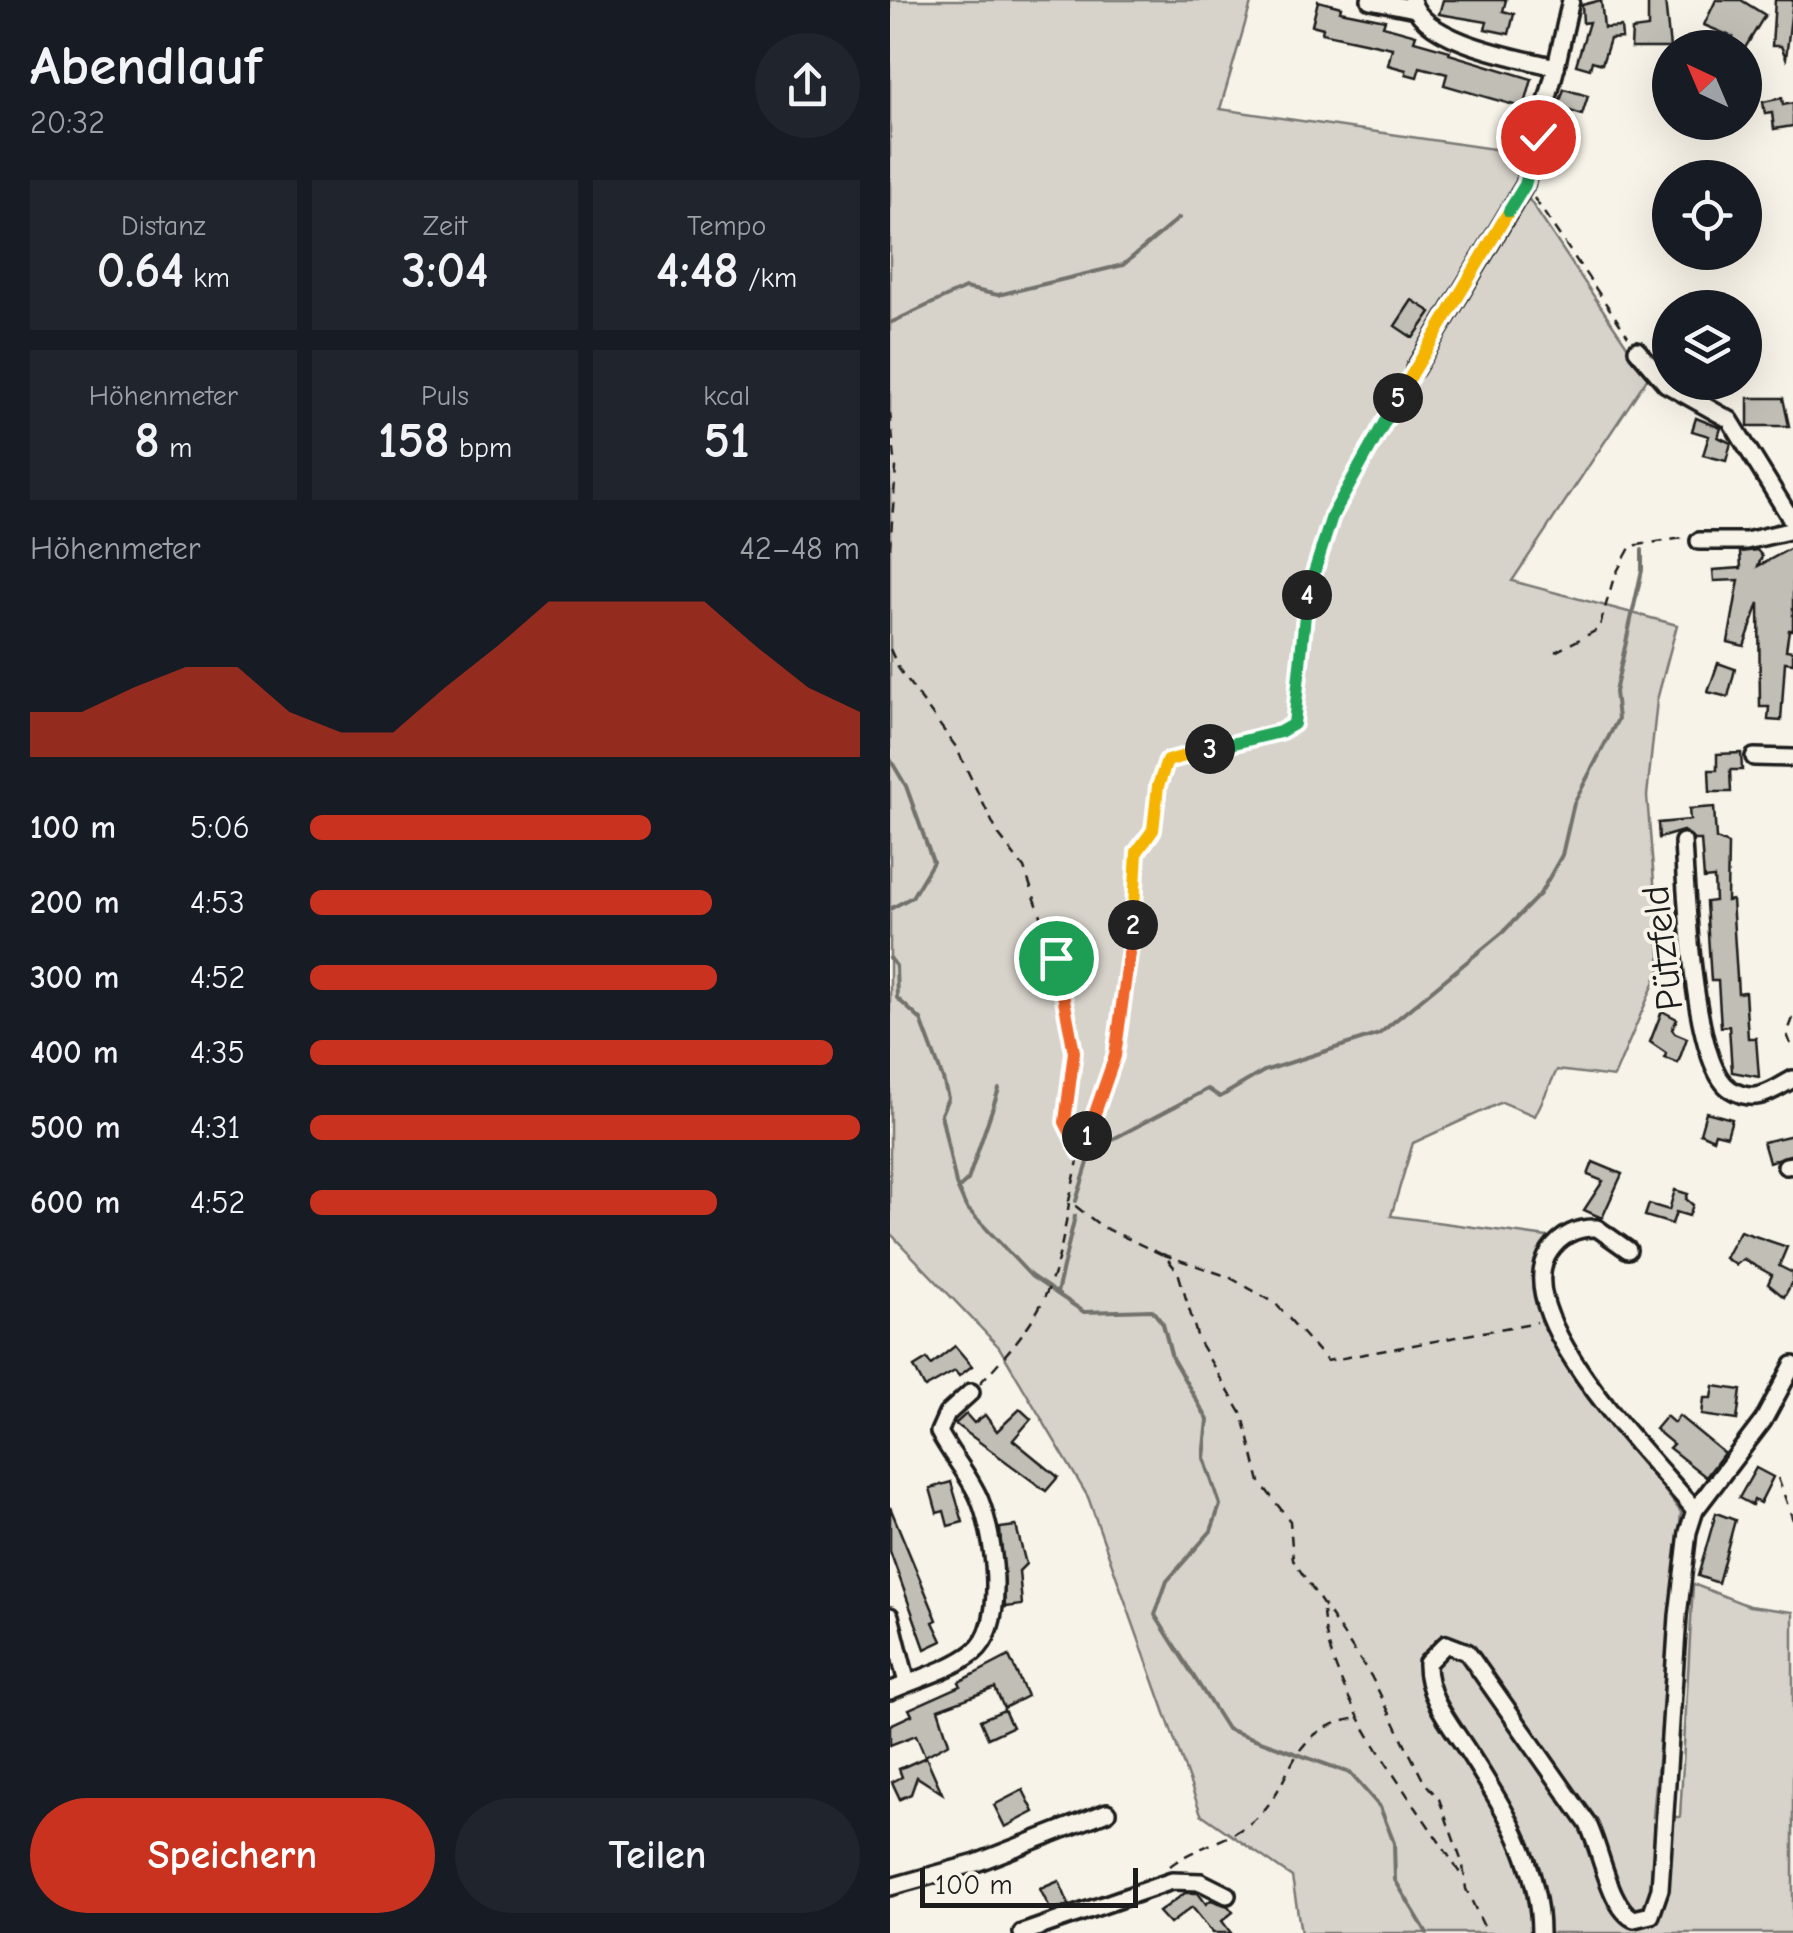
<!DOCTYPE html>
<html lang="de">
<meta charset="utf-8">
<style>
body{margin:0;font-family:"Comic Neue",sans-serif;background:#20242c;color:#f1f3f6;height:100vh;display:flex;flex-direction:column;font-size:38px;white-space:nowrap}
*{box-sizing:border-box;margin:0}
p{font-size:32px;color:#9ea1a6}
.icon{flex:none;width:55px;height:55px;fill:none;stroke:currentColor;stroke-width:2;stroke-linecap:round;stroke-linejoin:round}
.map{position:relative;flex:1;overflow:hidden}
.drawer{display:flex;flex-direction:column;background:#171b24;width:890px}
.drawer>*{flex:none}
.needle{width:65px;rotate:316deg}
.controls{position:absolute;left:762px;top:30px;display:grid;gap:20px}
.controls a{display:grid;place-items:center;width:110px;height:110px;border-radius:50%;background:#171b24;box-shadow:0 10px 40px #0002;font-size:50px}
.scale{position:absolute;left:30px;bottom:25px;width:218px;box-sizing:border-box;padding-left:10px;border:5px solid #1c1c1c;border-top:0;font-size:28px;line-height:35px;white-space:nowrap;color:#1c1c1c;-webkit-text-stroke:8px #f7f3e8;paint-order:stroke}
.pin{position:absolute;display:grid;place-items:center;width:85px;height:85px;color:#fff;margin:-42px;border:5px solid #fff;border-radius:50%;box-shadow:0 2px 10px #0007}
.km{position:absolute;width:50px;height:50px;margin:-25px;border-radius:50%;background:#222;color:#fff;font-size:28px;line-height:50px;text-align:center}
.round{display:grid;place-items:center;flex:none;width:105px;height:105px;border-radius:52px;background:#20242c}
.headline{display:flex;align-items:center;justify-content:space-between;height:170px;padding:0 30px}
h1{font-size:55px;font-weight:700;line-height:75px}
.stats{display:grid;grid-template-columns:repeat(3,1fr);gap:15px;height:170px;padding:10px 30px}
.stats div{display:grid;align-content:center;border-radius:0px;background:#20242c;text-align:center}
.stats b{font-size:50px;font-weight:700}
.stats small{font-size:28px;font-weight:400}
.stats p{font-size:28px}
.chart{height:280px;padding:20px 30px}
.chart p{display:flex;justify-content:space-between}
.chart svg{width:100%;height:180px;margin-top:10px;fill:#c8321e;opacity:.7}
.primary-button{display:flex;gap:20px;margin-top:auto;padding:20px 30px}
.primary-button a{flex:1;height:115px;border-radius:60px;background:#c8321e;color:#fff;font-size:40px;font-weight:700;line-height:115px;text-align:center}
.primary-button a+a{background:#20242c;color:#f1f3f6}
ul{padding:0 30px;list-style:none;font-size:32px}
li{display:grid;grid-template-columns:160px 120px 1fr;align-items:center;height:75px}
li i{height:25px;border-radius:12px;background:#c8321e}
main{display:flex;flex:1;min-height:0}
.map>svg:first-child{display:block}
</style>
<main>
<section class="drawer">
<div class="headline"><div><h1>Abendlauf</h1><p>20:32</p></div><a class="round"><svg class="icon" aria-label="share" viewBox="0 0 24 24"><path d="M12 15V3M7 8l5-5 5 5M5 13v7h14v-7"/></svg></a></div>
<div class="stats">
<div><p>Distanz</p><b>0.64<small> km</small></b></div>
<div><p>Zeit</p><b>3:04</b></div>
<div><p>Tempo</p><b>4:48<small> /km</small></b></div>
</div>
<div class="stats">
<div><p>Höhenmeter</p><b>8<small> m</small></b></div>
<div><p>Puls</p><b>158<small> bpm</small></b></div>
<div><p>kcal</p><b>51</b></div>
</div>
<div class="chart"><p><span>Höhenmeter</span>42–48 m</p>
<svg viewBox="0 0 160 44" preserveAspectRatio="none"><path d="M0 44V33L10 33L20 27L30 22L40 22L50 33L60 38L70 38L80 27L90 17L100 6L110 6L120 6L130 6L140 17L150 27L160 33V44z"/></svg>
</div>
<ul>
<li><b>100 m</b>5:06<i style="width:62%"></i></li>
<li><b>200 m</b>4:53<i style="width:73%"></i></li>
<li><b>300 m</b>4:52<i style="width:74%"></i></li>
<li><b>400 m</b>4:35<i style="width:95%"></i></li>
<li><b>500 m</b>4:31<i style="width:100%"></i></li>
<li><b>600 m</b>4:52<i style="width:74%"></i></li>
</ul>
<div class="primary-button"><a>Speichern</a><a>Teilen</a></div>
</section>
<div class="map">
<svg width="903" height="1933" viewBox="0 0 903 1933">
<rect width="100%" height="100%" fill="#f7f3e8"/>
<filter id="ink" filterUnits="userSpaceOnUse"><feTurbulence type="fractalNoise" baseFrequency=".01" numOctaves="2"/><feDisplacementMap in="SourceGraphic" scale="20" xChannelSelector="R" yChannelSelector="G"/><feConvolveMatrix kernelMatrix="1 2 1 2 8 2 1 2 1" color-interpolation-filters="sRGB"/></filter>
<g filter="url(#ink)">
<path fill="#d7d3cb" stroke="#7a7874" stroke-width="2.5" d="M0 0H362L330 109 638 154 630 186 758 377 622 581 787 625 767 700 757 796 771 967 724 1077 667 1070 645 1116 612 1102 523 1143 501 1216 665 1238C647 1287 643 1305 669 1352L791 1512 763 1817H790L803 1584 859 1606 903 1612V1933H411L402 1877 311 1814 198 1497 109 1347 0 1233Z"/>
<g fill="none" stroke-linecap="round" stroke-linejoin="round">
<g stroke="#72716c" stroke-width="4">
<polyline points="0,323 75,288 108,295 233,265 289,218"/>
<polyline points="0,759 16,786 43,862 22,897 0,909"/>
<polyline points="0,958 6,966 7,998 31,1020 53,1079 58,1098 51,1114 66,1184 76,1207 141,1276 194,1312 262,1310 273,1324 282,1358 318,1420 314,1458 330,1505 321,1531 277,1581 265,1615 337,1729 460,1773 490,1807 504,1843 505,1880 537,1933"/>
<polyline points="68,1189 78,1180 109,1089"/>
<polyline points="186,1201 202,1150 318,1089 330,1097 374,1071 489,1034 613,932 650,894 672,855 684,803 728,719 725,692 752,570 752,550"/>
<polyline points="167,1293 185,1216"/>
</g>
</g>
<g fill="#c0beb5" stroke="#1c1c1c" stroke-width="2.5">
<polygon points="553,0 616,0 613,11 624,14 619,34 595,29 597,22 549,14"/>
<polygon points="711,0 714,28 731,27 732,38 720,39 712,64 702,61 700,69 686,65 699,22 693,23 692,5"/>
<polygon points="758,0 775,0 780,48 741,48 742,30 758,28"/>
<polygon points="826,0 851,0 875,15 855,48 837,48 843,37 814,25"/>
<polygon points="885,0 903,0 896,58 891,46 882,46"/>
<polygon points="428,1 451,7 450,11 495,20 493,26 526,35 524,41 560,51 559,54 642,79 634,108 554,85 557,74 530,67 527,77 516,74 516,70 498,65 502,48 432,33 433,28 422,25"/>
<polygon points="674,89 698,96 692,115 668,107"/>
<polygon points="892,98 893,105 903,103 903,126 884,129 882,113 875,114 873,102"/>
<polygon points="522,300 541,312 523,338 505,326"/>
<polygon points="858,398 893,398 899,426 858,426"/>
<polygon points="806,418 831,428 828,437 841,443 836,461 813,455 819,436 802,431"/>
<polygon points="903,547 903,630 899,630 896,650 903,651 903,663 895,662 891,721 878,720 879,707 870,707 869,603 854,646 838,642 849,580 824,581 823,570 851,568 850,552 867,550 872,556 868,566"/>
<polygon points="828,663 845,669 838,697 818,692"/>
<polygon points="851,753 852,770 840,770 841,792 820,792 819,770 827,770 827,754"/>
<polygon points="824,807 826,839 838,844 837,901 842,900 848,993 855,992 858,1038 866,1038 869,1077 842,1072 839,1026 831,1027 828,981 821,981 816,902 825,901 824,878 814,879 811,840 804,840 793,831 769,838 768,823 800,820 799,809"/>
<polygon points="772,1011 787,1019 782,1029 785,1033 797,1038 788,1063 775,1058 776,1053 760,1042"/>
<polygon points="816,1112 842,1119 837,1136 825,1133 823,1139 810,1133"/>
<polygon points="903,1135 903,1154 879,1162 873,1142"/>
<polygon points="703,1162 732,1174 712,1218 694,1210 713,1181 698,1175"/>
<polygon points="785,1190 798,1194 796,1199 803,1205 799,1216 786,1212 782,1224 755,1216 759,1204 779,1210"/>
<polygon points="850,1231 897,1247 889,1266 903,1273 903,1281 894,1297 878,1284 882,1275 853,1259 846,1265 835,1258"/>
<polygon points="65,1346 82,1366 69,1376 65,1371 35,1388 24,1367 37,1359 41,1365"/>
<polygon points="824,1386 851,1390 847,1420 812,1415 814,1398 822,1398"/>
<polygon points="130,1409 141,1419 123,1440 168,1477 156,1491 65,1424 76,1414 84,1423 95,1415 107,1431"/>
<polygon points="776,1416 784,1423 789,1416 834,1453 816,1477 779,1448 783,1444 765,1429"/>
<polygon points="866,1468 883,1477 870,1503 864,1500 862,1505 849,1498"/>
<polygon points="61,1482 73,1522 58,1526 54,1511 47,1513 40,1488"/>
<polygon points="0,1507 47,1620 43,1622 52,1641 35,1649 0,1551"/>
<polygon points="826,1513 845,1520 828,1583 808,1576"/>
<polygon points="126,1526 136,1564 129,1571 132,1605 115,1607 110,1528"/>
<polygon points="119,1656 137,1696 114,1708 105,1688 48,1709 59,1743 35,1756 26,1735 0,1745 0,1725 22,1715 19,1709 71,1686 69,1682"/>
<polygon points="114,1710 122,1727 98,1738 90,1720"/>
<polygon points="36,1757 52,1793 27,1777 21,1794 10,1799 2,1782 12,1777 9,1769"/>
<polygon points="133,1790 144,1812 115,1827 104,1805"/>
<polygon points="169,1881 179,1905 161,1911 150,1889"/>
<polygon points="295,1893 308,1893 316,1904 321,1900 338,1906 343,1912 332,1921 341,1933 323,1933 302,1907 280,1924 269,1912"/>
</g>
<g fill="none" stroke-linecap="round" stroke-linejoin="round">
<g stroke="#1c1c1c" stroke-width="22">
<g id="minor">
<polyline points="480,0 525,9"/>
<path d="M522 0C532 42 629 58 666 67L681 0"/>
<polyline points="747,350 776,384 840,420 903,522"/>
<polyline points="525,369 635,185 666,67"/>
<polyline points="809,541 856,541 903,530"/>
<polyline points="864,757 903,758"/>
<path d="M793 842C796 889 802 1064 840 1089 865 1105 882 1091 903 1079"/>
<polyline points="896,1166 903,1165"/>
<path d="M738 1250 707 1228C688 1227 671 1235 660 1251 615 1314 766 1462 805 1510"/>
<polyline points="0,1616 17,1683"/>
<path d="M0 1691C26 1679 61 1670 84 1652 118 1624 104 1534 89 1498 79 1475 61 1455 49 1432L57 1414 81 1392"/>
<polyline points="0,1887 86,1863 217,1812"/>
<polyline points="132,1933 282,1881 311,1882 337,1895"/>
<path d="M650 1933C650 1865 615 1809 579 1753 562 1726 536 1697 537 1663L556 1644 577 1652 698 1824C711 1850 720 1908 744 1919L761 1915 770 1889 788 1616 798 1532 805 1510 873 1421 903 1365"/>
</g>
</g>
<g stroke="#1c1c1c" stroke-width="2.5" stroke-dasharray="10 8" stroke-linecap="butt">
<polyline points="644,198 738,336"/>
<polyline points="0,413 6,468 0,548"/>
<polyline points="0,649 9,669 66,747 108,834 134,868 172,975 184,1052 175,1122 190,1152 179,1201 211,1226 275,1256 288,1272 309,1342 353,1416 370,1482 400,1521 403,1560 481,1676 534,1782 549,1799 573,1865 576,1889 597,1933"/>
<polyline points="665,652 709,629 724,577 741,546 793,538"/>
<polyline points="903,1018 897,1034 903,1050"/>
<path d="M191 1150 225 1056 242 956 249 883 246 857 263 830 277 761 390 732 403 724C416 690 411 627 419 587 434 512 479 445 518 381"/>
<polyline points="272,1254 339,1277 385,1303 437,1361 647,1322"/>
<path d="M90 1383C150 1319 166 1291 179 1203"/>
<polyline points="888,1478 903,1520"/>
<path d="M433 1611C438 1698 525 1801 571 1875"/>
<path d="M280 1866C303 1848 332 1843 356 1826 409 1790 389 1729 469 1718"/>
</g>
<use href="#minor" stroke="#f7f3e8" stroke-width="15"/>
</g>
</g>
<g fill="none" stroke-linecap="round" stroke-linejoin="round" filter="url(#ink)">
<g stroke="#fff" stroke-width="20">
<polyline id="split-1" points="166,958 184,1052 175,1122 190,1152 197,1136"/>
</g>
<g stroke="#fff" stroke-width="20">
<polyline id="split-2" points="197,1136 225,1056 243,925"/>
</g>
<g stroke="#fff" stroke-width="20">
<polyline id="split-3" points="243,925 247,852 263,830 268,786 277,761 320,749"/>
</g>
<g stroke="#fff" stroke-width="20">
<polyline id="split-4" points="320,749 390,732 404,724 417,595"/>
</g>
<g stroke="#fff" stroke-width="20">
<polyline id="split-5" points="417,595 442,516 508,398"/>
</g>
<g stroke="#fff" stroke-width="20">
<polyline id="split-6" points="508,398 619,211"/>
</g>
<g stroke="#fff" stroke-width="20">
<polyline id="split-7" points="619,211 635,185 648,137"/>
</g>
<use href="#split-1" stroke="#f0652b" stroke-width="12"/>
<use href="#split-2" stroke="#f0652b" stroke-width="12"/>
<use href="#split-3" stroke="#f5b400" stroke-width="12"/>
<use href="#split-4" stroke="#22a559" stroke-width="12"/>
<use href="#split-5" stroke="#22a559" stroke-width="12"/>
<use href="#split-6" stroke="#f5b400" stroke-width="12"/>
<use href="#split-7" stroke="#22a559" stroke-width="12"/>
</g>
<g text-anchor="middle" stroke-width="8" stroke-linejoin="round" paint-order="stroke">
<g font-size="38" fill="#1c1c1c" stroke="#f7f3e8">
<text transform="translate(772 948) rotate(-97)" y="13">Pützfeld</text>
</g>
</g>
</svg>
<div class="controls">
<a><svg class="needle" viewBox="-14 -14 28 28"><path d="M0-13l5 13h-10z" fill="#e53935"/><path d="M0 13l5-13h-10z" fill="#9ea1a6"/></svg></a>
<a><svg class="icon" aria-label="locate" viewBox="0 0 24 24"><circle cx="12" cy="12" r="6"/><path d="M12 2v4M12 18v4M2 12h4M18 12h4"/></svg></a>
<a><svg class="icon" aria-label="layers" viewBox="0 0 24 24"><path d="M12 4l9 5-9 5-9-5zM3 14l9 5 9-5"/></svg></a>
</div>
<div class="scale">100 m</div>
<div class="pin" style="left:166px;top:958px;background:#1e9e55"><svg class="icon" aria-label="arrive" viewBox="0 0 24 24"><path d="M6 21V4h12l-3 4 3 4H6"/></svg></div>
<div class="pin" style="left:648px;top:137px;background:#d93025"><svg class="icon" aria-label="check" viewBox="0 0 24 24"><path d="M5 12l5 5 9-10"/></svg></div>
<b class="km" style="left:197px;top:1136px">1</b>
<b class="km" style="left:243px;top:925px">2</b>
<b class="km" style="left:320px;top:749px">3</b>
<b class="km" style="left:417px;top:595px">4</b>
<b class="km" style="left:508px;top:398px">5</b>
</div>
</main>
